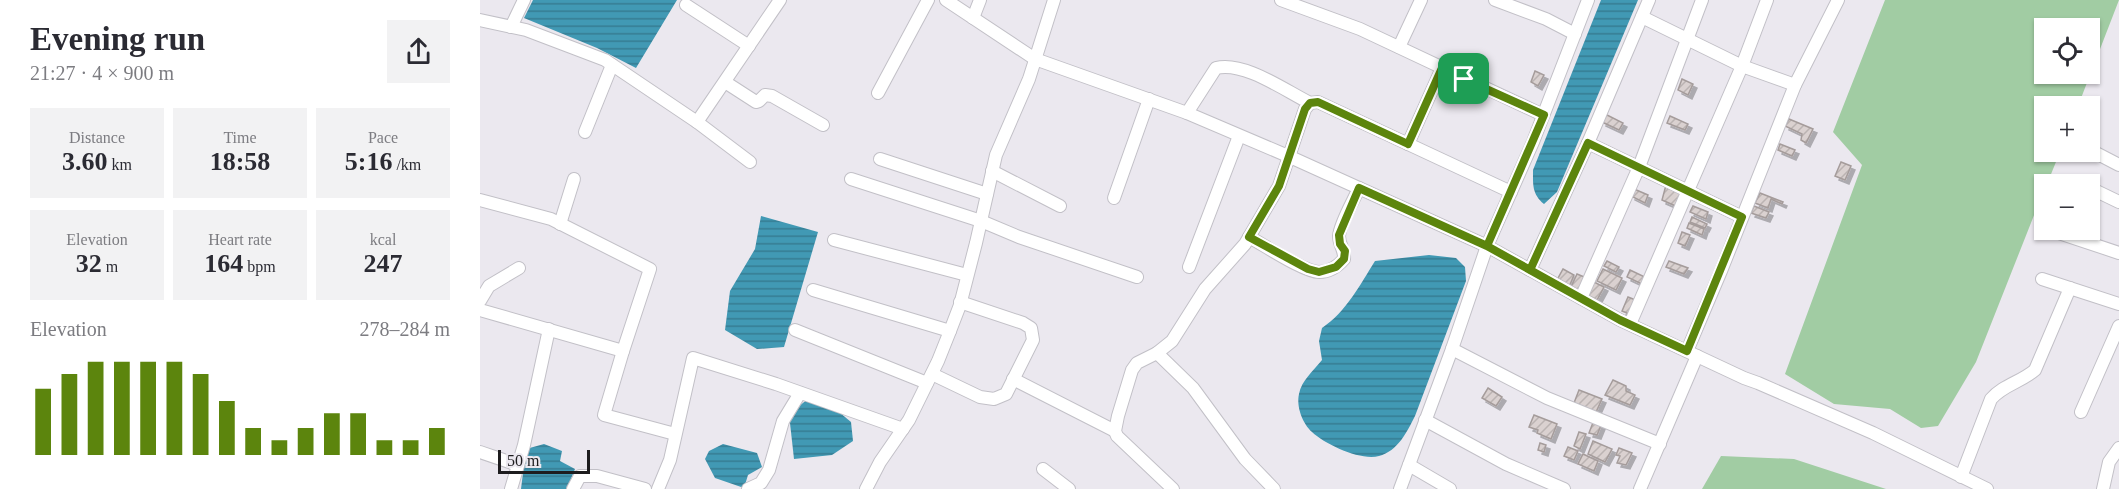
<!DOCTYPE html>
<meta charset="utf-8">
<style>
body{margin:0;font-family:Georgia,serif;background:#f2f2f3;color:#2b2b33;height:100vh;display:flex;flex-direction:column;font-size:22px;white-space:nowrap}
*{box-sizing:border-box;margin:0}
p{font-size:20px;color:#7c7c81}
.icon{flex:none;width:33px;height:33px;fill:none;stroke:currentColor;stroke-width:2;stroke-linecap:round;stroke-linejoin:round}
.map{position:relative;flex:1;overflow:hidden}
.panel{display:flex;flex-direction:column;background:#fff;width:480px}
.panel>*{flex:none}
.buttons{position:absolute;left:1554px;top:18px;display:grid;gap:12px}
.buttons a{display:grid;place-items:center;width:66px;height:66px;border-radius:0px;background:#fff;box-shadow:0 2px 4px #0004;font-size:30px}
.scale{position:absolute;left:18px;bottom:15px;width:92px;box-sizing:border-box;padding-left:6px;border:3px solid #1d1c1e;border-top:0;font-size:16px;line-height:21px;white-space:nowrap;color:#1d1c1e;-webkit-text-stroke:4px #ebe8ef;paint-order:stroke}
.pin{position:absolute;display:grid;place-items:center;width:51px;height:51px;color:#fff;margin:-26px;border-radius:12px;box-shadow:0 3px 9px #0006}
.round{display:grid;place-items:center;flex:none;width:63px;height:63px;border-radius:0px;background:#f2f2f3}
.head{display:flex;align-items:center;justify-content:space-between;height:102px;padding:0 30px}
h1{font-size:33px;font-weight:600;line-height:45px}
.stats{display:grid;grid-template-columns:repeat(3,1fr);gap:9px;height:102px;padding:6px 30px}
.stats div{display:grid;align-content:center;border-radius:0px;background:#f2f2f3;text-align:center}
.stats b{font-size:26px;font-weight:600}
.stats small{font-size:16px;font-weight:400}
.stats p{font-size:16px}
.chart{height:168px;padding:12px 30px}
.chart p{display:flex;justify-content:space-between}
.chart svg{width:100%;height:108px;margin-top:6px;stroke:#5c850d;stroke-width:6}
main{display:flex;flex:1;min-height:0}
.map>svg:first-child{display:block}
</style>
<main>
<section class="panel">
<div class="head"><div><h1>Evening run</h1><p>21:27 · 4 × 900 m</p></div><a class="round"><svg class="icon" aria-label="share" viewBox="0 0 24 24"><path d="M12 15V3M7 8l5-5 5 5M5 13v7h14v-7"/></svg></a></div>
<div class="stats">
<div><p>Distance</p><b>3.60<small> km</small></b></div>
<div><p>Time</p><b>18:58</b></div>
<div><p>Pace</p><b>5:16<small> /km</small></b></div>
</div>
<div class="stats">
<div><p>Elevation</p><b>32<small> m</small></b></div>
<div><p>Heart rate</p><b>164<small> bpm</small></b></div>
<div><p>kcal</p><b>247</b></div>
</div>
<div class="chart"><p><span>Elevation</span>278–284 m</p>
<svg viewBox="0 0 160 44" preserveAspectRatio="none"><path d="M5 44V17M15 44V11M25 44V6M35 44V6M45 44V6M55 44V6M65 44V11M75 44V22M85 44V33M95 44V38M105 44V33M115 44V27M125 44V27M135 44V38M145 44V38M155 44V33"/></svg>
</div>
</section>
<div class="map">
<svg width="1639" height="489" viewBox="0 0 1639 489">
<defs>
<pattern id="water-rules" width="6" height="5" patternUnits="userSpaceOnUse" patternTransform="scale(1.5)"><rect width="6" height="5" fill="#4199b4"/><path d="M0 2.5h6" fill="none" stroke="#367c92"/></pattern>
<pattern id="building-hatch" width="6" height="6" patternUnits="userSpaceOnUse" patternTransform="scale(1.5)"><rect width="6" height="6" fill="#dad1d0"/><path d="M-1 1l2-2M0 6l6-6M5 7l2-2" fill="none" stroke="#bbb3b2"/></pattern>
<filter id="shadow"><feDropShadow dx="4" dy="4" stdDeviation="0" flood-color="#0004"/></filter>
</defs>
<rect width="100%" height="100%" fill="#ebe8ef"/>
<g fill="#a1cca3" fill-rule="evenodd">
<path d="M1405 0H1639L1598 106H1564V152H1580L1567 184H1564V190L1496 362 1458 426 1441 428 1410 409 1354 404 1305 374 1382 165 1353 132ZM1564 28H1610V74H1564Z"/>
<polygon points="1241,456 1314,459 1406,489 1222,489"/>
</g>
<g fill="url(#water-rules)">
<polygon points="53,0 197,0 156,68 117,48 44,18"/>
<path d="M1121 0H1158L1077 192 1064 204C1052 194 1053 185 1053 170Z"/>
<polygon points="281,216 338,232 304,347 277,349 245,330 250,291 275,249"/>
<path d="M949 255 976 258 985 267 986 281 935 416C927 432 918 451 899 456 881 461 846 445 832 432 823 424 816 407 819 394 821 381 834 370 842 360L839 341 842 328C866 312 880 285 895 261Z"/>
<polygon points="328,399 353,407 371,422 373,441 352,455 314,459 309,414"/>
<polygon points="64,444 82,451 80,461 95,469 87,489 41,489 46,449"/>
<polygon points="243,444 277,453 282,467 268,475 264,488 235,478 225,459 229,451"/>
</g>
<g fill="url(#building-hatch)" stroke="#a59c9b" stroke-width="1.5" filter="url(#shadow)">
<polygon points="1055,71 1064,75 1058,86 1051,82"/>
<polygon points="1202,79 1213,84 1208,95 1198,90"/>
<polygon points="1125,114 1143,123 1139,130 1122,122"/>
<polygon points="1190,116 1208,124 1205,130 1187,123"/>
<polygon points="1309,119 1333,129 1326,143 1321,140 1322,134 1305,126"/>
<polygon points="1300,144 1315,150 1312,156 1298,150"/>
<polygon points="1361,162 1371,166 1365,180 1355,176"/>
<polygon points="1186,185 1205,193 1198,207 1182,200"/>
<polygon points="1154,189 1168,195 1165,203 1151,196"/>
<polygon points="1280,193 1303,202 1302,204 1291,199 1288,208 1275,203"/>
<polygon points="1213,206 1228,212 1226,219 1210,212"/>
<polygon points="1274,206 1289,212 1286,218 1271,213"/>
<polygon points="1212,217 1227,224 1225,228 1210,222"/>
<polygon points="1209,223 1224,229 1222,235 1207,228"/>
<polygon points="1202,232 1210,235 1205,246 1198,243"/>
<polygon points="1127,261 1139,267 1136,272 1124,266"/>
<polygon points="1189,261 1208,268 1204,274 1186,267"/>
<polygon points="1083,269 1094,275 1089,287 1077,280"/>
<polygon points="1123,269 1142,278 1136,290 1117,281"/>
<polygon points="1150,270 1167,278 1164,285 1147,277"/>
<polygon points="1097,274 1107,278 1098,293 1091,287"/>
<polygon points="1114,282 1124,287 1117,300 1107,295"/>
<polygon points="1148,297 1158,301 1152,315 1142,311"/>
<polygon points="1133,380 1146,386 1146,391 1155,395 1150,405 1125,395"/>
<polygon points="1008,388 1022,397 1016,406 1002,398"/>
<polygon points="1099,390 1122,399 1116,412 1094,403"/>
<polygon points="1054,415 1077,424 1071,439 1057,433 1058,430 1049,427"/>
<polygon points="1114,420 1122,423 1117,435 1109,433"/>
<polygon points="1099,432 1106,434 1100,449 1094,446"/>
<polygon points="1113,441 1132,449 1125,462 1108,454"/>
<polygon points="1060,443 1066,445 1064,452 1058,450"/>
<polygon points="1088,447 1098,451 1094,460 1084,456"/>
<polygon points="1139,448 1152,453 1146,465 1137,463 1140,456 1136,455"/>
<polygon points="1103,454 1118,461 1114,471 1098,464"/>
</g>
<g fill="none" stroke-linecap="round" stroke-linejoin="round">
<g stroke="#c2c0c7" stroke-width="14">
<g id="minor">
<polyline points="466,0 555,59 707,113 808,156 1007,246 1053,142 1108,0"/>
<polyline points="801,0 880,29 1063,115"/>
<polyline points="1015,0 1066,19 1095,34"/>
<polyline points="206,5 269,46"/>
<polyline points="1162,17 1262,66 1315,85"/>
<polyline points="493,18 500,0"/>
<polyline points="0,20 46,30 125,60 217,122 300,0"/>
<polyline points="31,27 44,0"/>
<polyline points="919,47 941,0"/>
<polyline points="245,82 276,102 279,101 285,95 292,96 343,125"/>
<polyline points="398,93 448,0"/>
<path d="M707 113 736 68C764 61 804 90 830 103"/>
<polyline points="217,122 270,162"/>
<polyline points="105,132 132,65"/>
<polyline points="1108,143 1262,217"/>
<polyline points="928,144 962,68"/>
<polyline points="1616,153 1639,165"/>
<polyline points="400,159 507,194"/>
<polyline points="512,171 580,206"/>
<polyline points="371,179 501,221 539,237 657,277"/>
<polyline points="1597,182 1603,184"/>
<polyline points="1610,188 1639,202"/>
<polyline points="634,198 669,99"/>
<polyline points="0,200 71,219 170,269 143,351 0,310"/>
<polyline points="80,224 94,179"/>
<polyline points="1573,231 1639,253"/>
<path d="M769 237C784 245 824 272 839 272 849 272 858 266 864 259 865 250 859 245 859 236 860 223 874 200 879 188"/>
<polyline points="354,240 487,275"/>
<polyline points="709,267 759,136"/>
<polyline points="1050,270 1108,143 1169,0"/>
<polyline points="1562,279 1639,304"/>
<polyline points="333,290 470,331"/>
<polyline points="1101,298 1159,167 1222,0"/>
<polyline points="0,301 9,286 39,268"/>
<polyline points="1150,324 1262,66 1287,0"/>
<polyline points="315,330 447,383"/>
<polyline points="972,349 1067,398 1180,444"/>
<polyline points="143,351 124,415 195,434"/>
<polyline points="1207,351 1241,271 1315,85 1358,0"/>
<polyline points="677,353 713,388 765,459 794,489"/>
<polyline points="452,374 500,397 514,399 526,394 553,340 551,328 543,323 480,302"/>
<polyline points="533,379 635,431"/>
<polyline points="1601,412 1639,326"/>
<polyline points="945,420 1026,464 1084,489"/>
<polyline points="0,452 38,465"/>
<polyline points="929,465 970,489"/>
<polyline points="563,469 589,489"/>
<path d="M1481 477 1511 399C1523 385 1541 382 1555 370L1590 288"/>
<polyline points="31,489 44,445 69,329"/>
<polyline points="93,489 100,476 117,476 165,489"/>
<polyline points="178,489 190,460 213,358 296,384 423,429"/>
<polyline points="268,489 281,483 289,470 303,421 320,393"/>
<polyline points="386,489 400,462 429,420 458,361 470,331 480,305 496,243 516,155 549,79 574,0"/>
<polyline points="693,489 637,436 635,431 638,416 652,370 657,363 677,353 692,341 725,289 765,244 799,186 825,109 830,103 838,102 1031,192"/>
<polyline points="920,489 972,349 1007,246 1140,320 1264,378 1278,383 1393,433 1507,489"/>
<polyline points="1160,489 1217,356"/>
<polyline points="1623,489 1629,462 1639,448"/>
</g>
</g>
<use href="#minor" stroke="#fff" stroke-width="12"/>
</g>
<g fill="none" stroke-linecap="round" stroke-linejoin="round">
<g stroke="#fff" stroke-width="12">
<polyline id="route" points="984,79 962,68 928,144 838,102 830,103 825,109 799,186 769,237 828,269 839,272 856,267 864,259 865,251 860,244 859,235 879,188 1007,246 1140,320 1207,351 1262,217 1108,143 1050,270 1007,246 1064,115 984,79"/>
</g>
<use href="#route" stroke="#5c850d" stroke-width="8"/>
</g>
</svg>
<div class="buttons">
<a><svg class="icon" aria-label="locate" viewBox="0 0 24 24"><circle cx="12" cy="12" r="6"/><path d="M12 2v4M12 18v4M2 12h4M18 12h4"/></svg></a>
<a>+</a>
<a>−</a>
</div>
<div class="scale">50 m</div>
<div class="pin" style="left:984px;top:79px;background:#1e9e55"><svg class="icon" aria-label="arrive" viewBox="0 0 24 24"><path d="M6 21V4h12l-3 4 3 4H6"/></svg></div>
</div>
</main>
